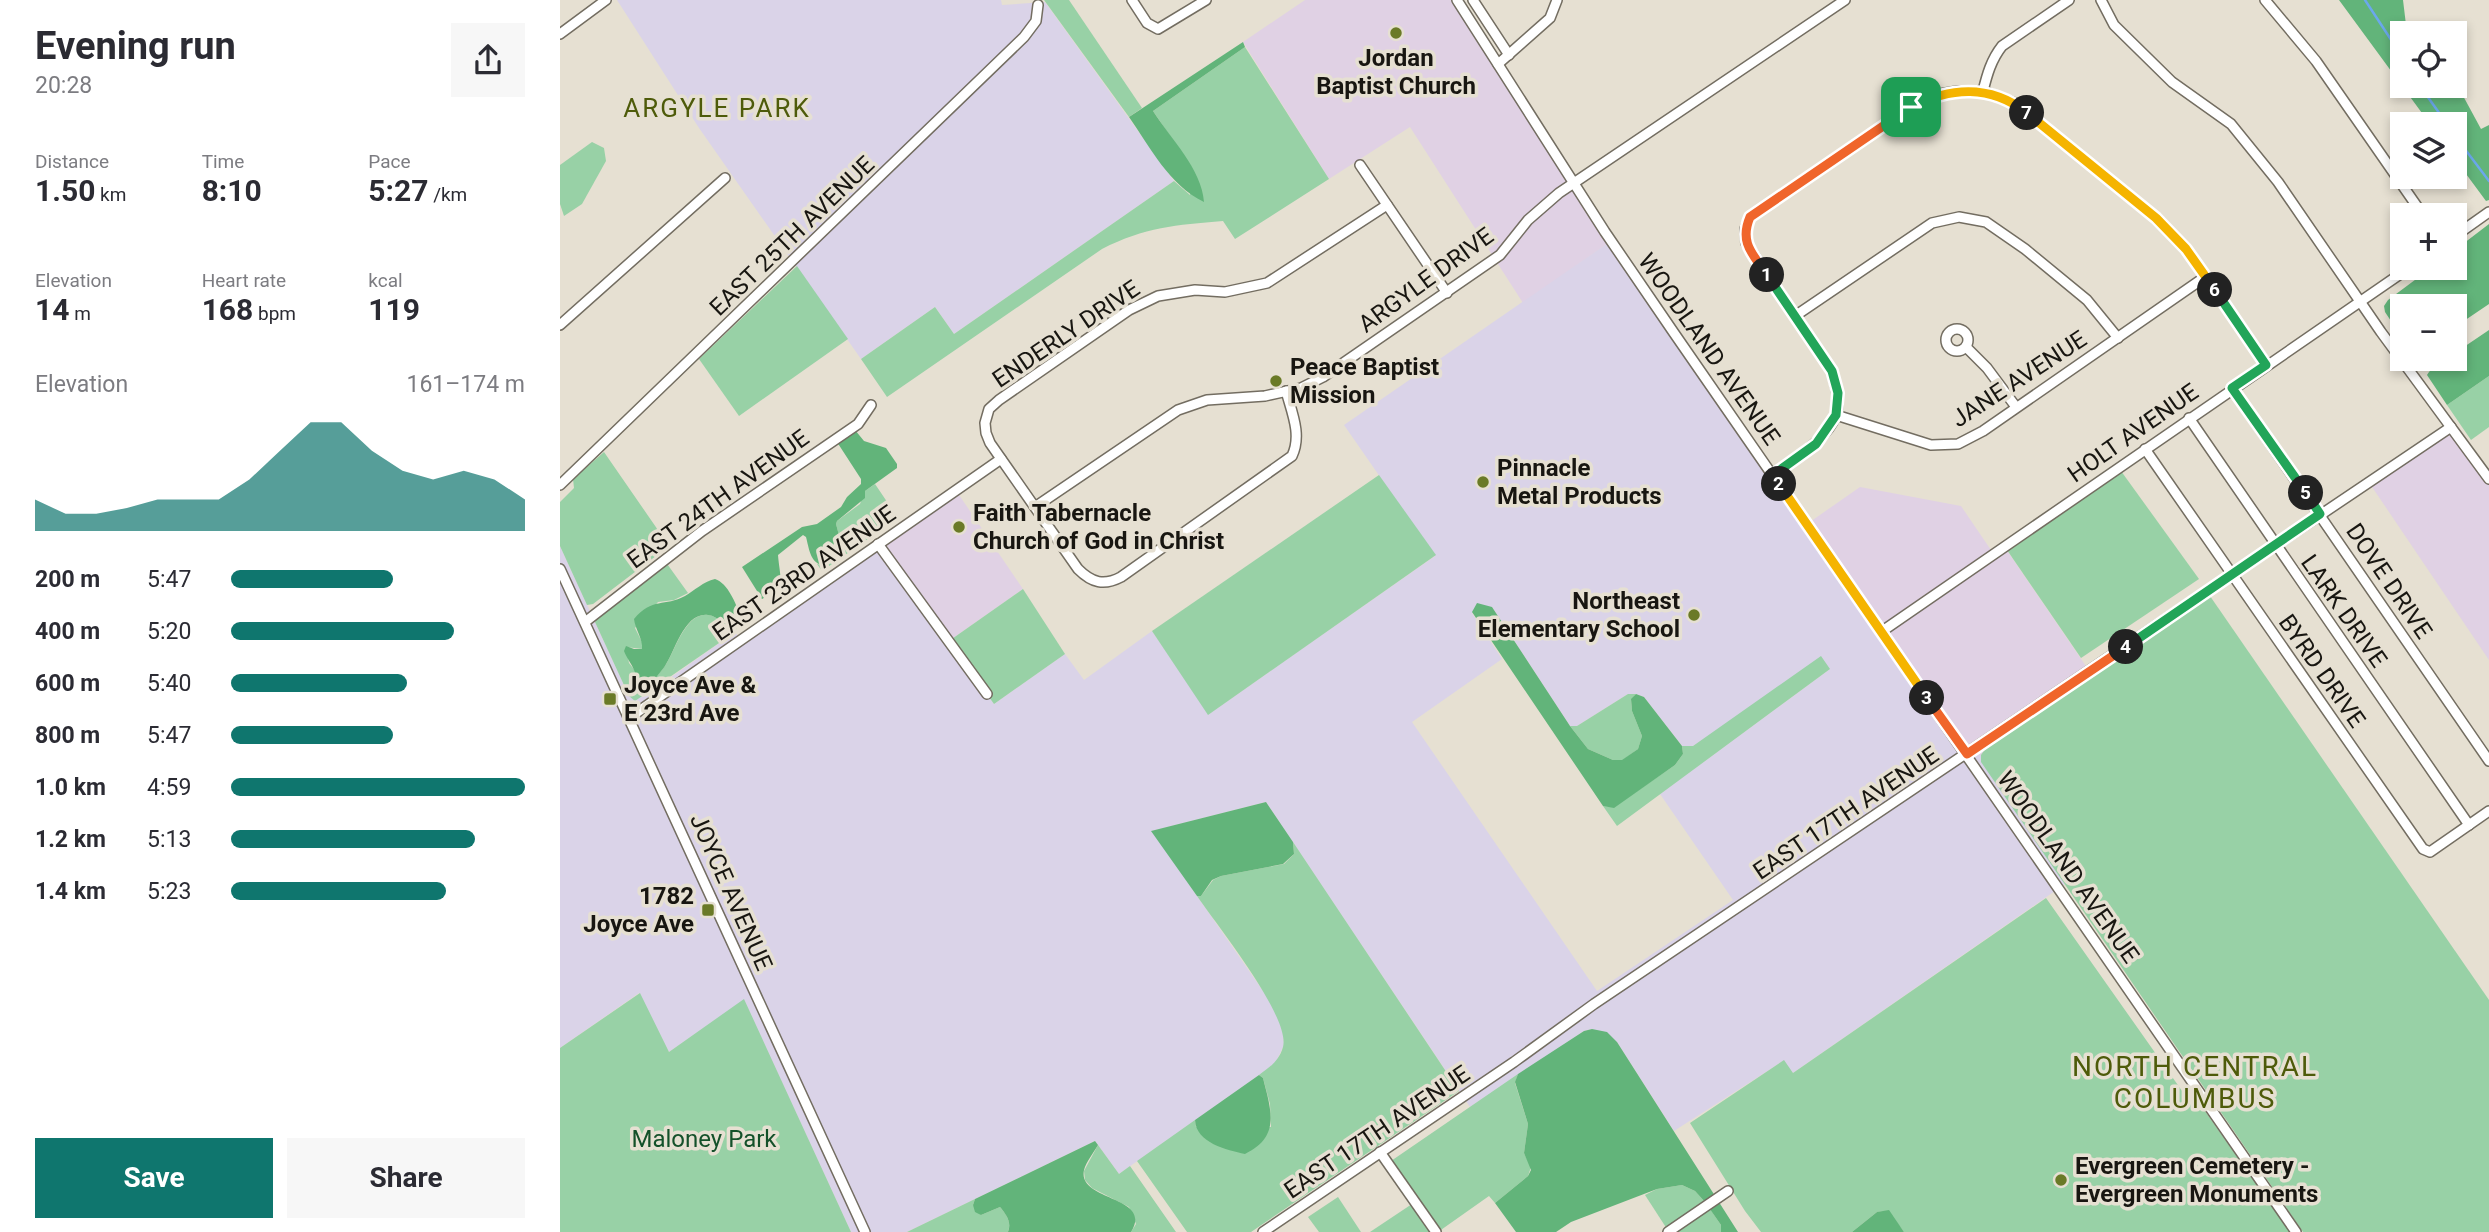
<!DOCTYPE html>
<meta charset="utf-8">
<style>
body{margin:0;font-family:Roboto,sans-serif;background:#f7f7f7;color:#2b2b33;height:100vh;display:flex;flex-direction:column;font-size:26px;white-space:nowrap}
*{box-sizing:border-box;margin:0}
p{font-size:23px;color:#7c7c81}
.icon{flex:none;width:38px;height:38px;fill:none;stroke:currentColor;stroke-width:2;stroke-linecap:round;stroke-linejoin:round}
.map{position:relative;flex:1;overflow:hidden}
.drawer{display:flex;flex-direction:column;background:#fff;width:560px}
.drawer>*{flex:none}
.controls{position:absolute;left:1830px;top:21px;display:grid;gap:14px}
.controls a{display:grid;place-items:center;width:77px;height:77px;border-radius:0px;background:#fff;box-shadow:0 4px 10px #0003;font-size:35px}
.pin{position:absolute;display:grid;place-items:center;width:60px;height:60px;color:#fff;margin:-30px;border-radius:14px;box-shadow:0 4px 10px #0006}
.km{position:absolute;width:35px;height:35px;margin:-18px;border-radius:50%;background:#222;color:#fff;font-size:19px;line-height:35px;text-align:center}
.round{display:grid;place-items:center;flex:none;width:74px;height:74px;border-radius:0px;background:#f7f7f7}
.summary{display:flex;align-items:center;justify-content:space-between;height:119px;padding:0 35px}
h1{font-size:38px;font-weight:700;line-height:52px}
.stats{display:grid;grid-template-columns:repeat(3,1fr);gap:10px;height:119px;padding:7px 35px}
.stats div{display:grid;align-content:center}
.stats b{font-size:30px;font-weight:700}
.stats small{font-size:19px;font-weight:400}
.stats p{font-size:19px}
.chart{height:196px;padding:14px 35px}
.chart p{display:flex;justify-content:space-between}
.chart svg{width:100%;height:126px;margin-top:7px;fill:#0f766e;opacity:.7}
.action{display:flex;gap:14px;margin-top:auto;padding:14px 35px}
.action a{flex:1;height:80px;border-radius:0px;background:#0f766e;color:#fff;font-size:28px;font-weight:700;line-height:80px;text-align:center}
.action a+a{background:#f7f7f7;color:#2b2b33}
ul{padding:0 35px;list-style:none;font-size:23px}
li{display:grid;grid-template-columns:112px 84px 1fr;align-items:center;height:52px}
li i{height:18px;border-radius:9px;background:#0f766e}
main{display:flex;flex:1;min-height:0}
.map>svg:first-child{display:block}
</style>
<main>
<section class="drawer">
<div class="summary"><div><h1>Evening run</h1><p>20:28</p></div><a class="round"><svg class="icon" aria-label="share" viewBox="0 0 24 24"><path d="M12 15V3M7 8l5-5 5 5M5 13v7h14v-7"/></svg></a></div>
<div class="stats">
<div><p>Distance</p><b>1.50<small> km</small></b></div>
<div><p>Time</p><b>8:10</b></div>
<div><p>Pace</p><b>5:27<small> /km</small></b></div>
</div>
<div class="stats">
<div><p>Elevation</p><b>14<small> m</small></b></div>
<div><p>Heart rate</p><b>168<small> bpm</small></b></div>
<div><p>kcal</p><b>119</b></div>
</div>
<div class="chart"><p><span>Elevation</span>161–174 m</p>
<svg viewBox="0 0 160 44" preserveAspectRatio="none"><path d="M0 44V33L10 38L20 38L30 36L40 33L50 33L60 33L70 26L80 16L90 6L100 6L110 16L120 23L130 26L140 23L150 26L160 33V44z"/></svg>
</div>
<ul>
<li><b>200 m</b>5:47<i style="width:55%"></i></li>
<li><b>400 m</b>5:20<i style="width:76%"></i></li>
<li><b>600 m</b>5:40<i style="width:60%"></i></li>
<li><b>800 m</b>5:47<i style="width:55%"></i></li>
<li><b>1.0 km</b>4:59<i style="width:100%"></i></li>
<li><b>1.2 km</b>5:13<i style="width:83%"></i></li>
<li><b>1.4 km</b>5:23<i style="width:73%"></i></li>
</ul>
<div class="action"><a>Save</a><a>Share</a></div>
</section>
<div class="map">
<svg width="1929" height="1232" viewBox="0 0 1929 1232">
<rect width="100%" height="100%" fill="#e6e0d2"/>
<g fill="#e0d1e4">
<polygon points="745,0 896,0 1051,241 963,303 850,127 769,179 683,42"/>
<polygon points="1888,426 1929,479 1929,660 1806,478"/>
<polygon points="1300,487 1401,506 1433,553 1444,546 1532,675 1428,745 1421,755 1406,754 1247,524"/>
<polygon points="395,489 463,589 389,641 319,542"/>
</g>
<g fill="#dad3e8" fill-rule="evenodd">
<polygon points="57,0 441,0 442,5 485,2 614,181 394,334 375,307 301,359 139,128"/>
<path d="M1051 241 1405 753 1421 755 1422 762 1505 884 1233 1073 1223 1061 1114 1131 1057 1042 1032 1029 1024 1031 910 1107 706 802 592 831 710 1001 723 1029 724 1045 715 1064 559 1174 535 1141 347 1232H291L184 1000 109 1052 79 993 0 1048V546L69 696 83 697 175 632 180 639 319 542 434 704 505 654 524 680 592 631 649 714 875 556 784 425ZM932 607 1010 726H1017L1068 694H1076L1084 697 1122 746H1133L1270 669 1100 794 1173 900 1037 991 852 722 942 659 912 613Z"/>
</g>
<g fill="#98d1a6">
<polygon points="484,0 509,0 582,108 569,117"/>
<path d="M685 47 769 179 675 239 663 221C616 225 585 227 542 249L327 397 301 359 375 307 394 334 614 181 630 195 632 168 593 111Z"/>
<polygon points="32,142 44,148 46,161 22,204 4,216 0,204 0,165"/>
<polygon points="237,266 288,339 179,416 139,359"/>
<polygon points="1929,376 1929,427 1911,440 1887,405"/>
<polygon points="44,452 109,546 33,604 27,605 0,546 0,502 14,488 13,479"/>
<polygon points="1561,471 1639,579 1521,658 1447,550"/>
<polygon points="819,475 876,555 648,715 592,631"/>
<polygon points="315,484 338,518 262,571 257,564 262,565 280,539 276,524 277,521 300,504 305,491"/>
<path d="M105 561 128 593 114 600 98 602 75 628 83 644 82 649 66 647 69 663 77 673 73 693 80 695C86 690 100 672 105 666 115 652 125 612 148 615 159 616 165 628 175 632L75 701 69 696 35 622 40 612Z"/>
<polygon points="463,589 505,654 434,704 389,641"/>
<polygon points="1650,596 1929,1000 1929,1232 1743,1232 1421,762 1421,755 1428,745"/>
<polygon points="1261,656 1270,669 1057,826 1043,806 1054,807 1115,765 1123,754 1122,746 1133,746"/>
<polygon points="1068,694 1076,694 1071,700 1072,711 1082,736 1078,749 1063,760 1053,760 1028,749 1010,726 1017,726"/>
<path d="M733 842 899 1091 691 1232H627L577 1161 635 1120 636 1127H711L710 1104 703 1078 699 1075C710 1067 719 1061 723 1047 731 1017 656 924 637 896H641L653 880 661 876 724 864 734 854Z"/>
<polygon points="1486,898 1627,1098 1633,1094 1730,1232 1344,1232 1328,1211 1317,1212 1292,1232 1201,1232 1185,1211 1130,1123 1224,1060 1233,1073"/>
<polygon points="80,993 109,1052 184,999 291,1232 0,1232 0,1048"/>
<polygon points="958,1074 955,1083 968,1124 964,1153 971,1167 968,1176 935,1203 929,1196 878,1232 831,1161"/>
<polygon points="538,1145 559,1174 570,1166 616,1232 571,1232 576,1224 569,1207 532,1188 525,1180 524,1171"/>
<polygon points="1122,1185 1135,1191 1145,1202 1107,1229 1085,1195 1097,1189"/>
<polygon points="778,1197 801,1232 759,1232 748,1217"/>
<path d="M415 1199 413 1205 421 1215 440 1207C446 1214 452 1222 448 1232H347Z"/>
<polygon points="852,1204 872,1232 810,1232"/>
<polygon points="1148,1206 1161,1225 1161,1232 1113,1232"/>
</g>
<g fill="#62b47a">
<polygon points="1779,0 1843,0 1847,33 1843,33 1843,86 1895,86 1895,81 1921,129 1929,125 1929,200 1926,201 1895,159 1895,124 1870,124"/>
<path d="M683 42 685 47 593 111C610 138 642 169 644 202 609 185 590 147 569 117Z"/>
<polygon points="1929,224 1929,304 1895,327 1895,306 1843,306 1843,339 1825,312 1824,306 1828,300 1871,268 1895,268 1895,250"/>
<path d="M1929 330V376L1887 405 1867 375C1872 366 1885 359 1895 359V353Z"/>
<path d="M295 430 304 441 326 448 337 464V468L305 491V498L277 521 276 524 280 539 267 561 262 565C250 562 249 548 246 537L243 535 218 555C220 580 227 586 202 599L182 567 242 527 257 524 281 507 287 497 301 484V479L277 442Z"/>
<path d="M155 579C168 583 176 604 181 617L175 632C165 628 159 616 148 615 124 612 115 652 105 666 100 673 86 690 80 695L73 693 72 686C82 674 69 664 64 651L66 646 74 649H82C83 639 75 629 74 619 92 597 105 607 125 596 135 590 143 582 155 579Z"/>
<polygon points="917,603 932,607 1010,726 1028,749 1053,760 1062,760 1078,749 1082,736 1072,711 1071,699 1076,694 1084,697 1122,746 1123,754 1115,765 1054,808 1043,806 912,612"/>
<polygon points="706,802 733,842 734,854 723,864 661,876 652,880 641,896 637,896 591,831"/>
<polygon points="1032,1029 1047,1032 1057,1042 1178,1232 1161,1232 1161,1225 1145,1202 1135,1191 1122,1185 1097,1189 1011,1222 996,1232 956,1232 935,1203 968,1176 971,1170 964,1153 968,1124 955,1082 958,1074 1024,1031"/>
<path d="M699 1075 703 1078C711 1110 721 1137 685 1154 667 1150 636 1143 635 1120Z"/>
<path d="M535 1141 538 1145C534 1152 526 1162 524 1170 517 1202 594 1195 571 1232H448C452 1222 446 1214 440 1207L421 1215 415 1212 413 1205 415 1199Z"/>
<polygon points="1329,1210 1344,1232 1292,1232 1317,1212"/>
</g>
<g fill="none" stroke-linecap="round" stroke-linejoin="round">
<g stroke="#6ba8ec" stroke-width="2.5">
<polyline points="1805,0 1843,58"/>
<polyline points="1860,86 1887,124"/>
<polyline points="1895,136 1929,181"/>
</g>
<g stroke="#736d61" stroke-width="12">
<g id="minor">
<polyline points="572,0 587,23 598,29 646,0"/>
<polyline points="897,0 1045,232 1114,333 1736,1232"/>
<polyline points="913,0 949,55"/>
<polyline points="1541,0 1554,25 1612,82 1671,124 1718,182 1821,332 1929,479"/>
<polyline points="1705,0 1756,61 1863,215"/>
<polyline points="0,34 46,0"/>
<polyline points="938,64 990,18 997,0"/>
<path d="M1423 91C1427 75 1431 60 1442 46L1509 0"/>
<polyline points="800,165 887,293"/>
<polyline points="1895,236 1929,212"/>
<polyline points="1235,316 1372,223 1399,217 1426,222 1465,249 1527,300 1558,338"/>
<polyline points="0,325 165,178"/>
<circle cx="1397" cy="340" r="11"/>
<polyline points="1406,347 1427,368 1456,407"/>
<polyline points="1672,388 1929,761"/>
<path d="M726 391C732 413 742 435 732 456L561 577C544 586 532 583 518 569L430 443 426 433 425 423 429 409 439 400 569 310 598 296 635 290 665 292 707 283 827 205"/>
<polyline points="1276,415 1371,445 1398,444 1423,431 1645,277"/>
<polyline points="1629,418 1909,825"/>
<polyline points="1585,449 1863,849 1870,852 1929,811"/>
<path d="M1213 475C1233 460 1267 440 1276 415 1281 401 1275 385 1272 371L1186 243 1185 229 1190 217 1351 107 1374 95 1398 91H1423L1455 103 1596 218 1626 249 1706 364"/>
<polyline points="0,485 464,37 476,21 478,5"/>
<polyline points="475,507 618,410 647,400 705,396 741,388 763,377 940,255 968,220 999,193 1285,0"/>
<polyline points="318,544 427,694"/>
<polyline points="0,569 305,1232"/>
<polyline points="25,622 142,531 298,424 311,405"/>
<polyline points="1321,632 1849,268"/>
<polyline points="69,718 441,459"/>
<polyline points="820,1152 876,1232"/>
<polyline points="703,1232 954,1062 1034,1004 1891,427"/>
<polyline points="1108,1232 1168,1191"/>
</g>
</g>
<use href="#minor" stroke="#fff" stroke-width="9"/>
</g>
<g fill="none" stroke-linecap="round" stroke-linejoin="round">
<g stroke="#fff" stroke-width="14">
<path id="split-1" d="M1207 275C1193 254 1179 243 1190 217L1351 107"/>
</g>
<g stroke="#fff" stroke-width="14">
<polyline id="split-2" points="1207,275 1272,371 1278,393 1276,415 1256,444 1213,475 1219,484"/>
</g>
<g stroke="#fff" stroke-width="14">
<polyline id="split-3" points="1219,484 1367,698"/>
</g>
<g stroke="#fff" stroke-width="14">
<polyline id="split-4" points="1367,698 1407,754 1566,647"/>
</g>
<g stroke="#fff" stroke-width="14">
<polyline id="split-5" points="1566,647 1760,514 1746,493"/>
</g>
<g stroke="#fff" stroke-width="14">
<polyline id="split-6" points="1655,290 1706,365 1672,388 1746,493"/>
</g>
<g stroke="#fff" stroke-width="14">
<polyline id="split-7" points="1467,113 1596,218 1626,249 1655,290"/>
</g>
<g stroke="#fff" stroke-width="14">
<path id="split-8" d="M1351 107C1391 87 1430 84 1467 113"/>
</g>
<use href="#split-1" stroke="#f0652b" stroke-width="9"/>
<use href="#split-2" stroke="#22a559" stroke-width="9"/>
<use href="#split-3" stroke="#f5b400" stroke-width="9"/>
<use href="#split-4" stroke="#f0652b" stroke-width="9"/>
<use href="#split-5" stroke="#22a559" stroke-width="9"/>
<use href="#split-6" stroke="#22a559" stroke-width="9"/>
<use href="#split-7" stroke="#f5b400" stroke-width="9"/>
<use href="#split-8" stroke="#f5b400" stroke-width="9"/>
</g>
<g fill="#6a7a27" stroke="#e6e0d2" stroke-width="2.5">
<circle cx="836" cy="33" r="7"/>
<circle cx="716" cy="381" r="7"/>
<circle cx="923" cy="482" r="7"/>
<circle cx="399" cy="527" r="7"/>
<circle cx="1134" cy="615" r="7"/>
<rect x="43" y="692" width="14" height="14" rx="3.5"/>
<rect x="141" y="903" width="14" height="14" rx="3.5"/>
<circle cx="1501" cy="1180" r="7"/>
</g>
<g text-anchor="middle" stroke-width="7" stroke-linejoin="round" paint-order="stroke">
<g font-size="24" font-weight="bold" fill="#181611" stroke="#e6e0d2" text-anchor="start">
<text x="836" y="66" text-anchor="middle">Jordan<tspan x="836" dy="28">Baptist Church</tspan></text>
<text x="730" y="375">Peace Baptist<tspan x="730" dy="28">Mission</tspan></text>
<text x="937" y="476">Pinnacle<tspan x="937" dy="28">Metal Products</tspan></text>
<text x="413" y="521">Faith Tabernacle<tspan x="413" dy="28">Church of God in Christ</tspan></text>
<text x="1120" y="609" text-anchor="end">Northeast<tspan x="1120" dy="28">Elementary School</tspan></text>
<text x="64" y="693">Joyce Ave &amp;<tspan x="64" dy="28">E 23rd Ave</tspan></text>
<text x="134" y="904" text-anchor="end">1782<tspan x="134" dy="28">Joyce Ave</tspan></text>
<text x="1515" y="1174">Evergreen Cemetery -<tspan x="1515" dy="28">Evergreen Monuments</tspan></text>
</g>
<g font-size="24" fill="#181611" stroke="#e6e0d2">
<text transform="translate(232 236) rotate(-44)" y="8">EAST 25TH AVENUE</text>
<text transform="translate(866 280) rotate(-36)" y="8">ARGYLE DRIVE</text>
<text transform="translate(506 334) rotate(-34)" y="8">ENDERLY DRIVE</text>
<text transform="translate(1149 349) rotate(55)" y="8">WOODLAND AVENUE</text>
<text transform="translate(1459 379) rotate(-33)" y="8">JANE AVENUE</text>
<text transform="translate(1573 433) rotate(-35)" y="8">HOLT AVENUE</text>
<text transform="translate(158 499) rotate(-36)" y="8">EAST 24TH AVENUE</text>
<text transform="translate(244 573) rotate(-35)" y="8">EAST 23RD AVENUE</text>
<text transform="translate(1829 581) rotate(56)" y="8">DOVE DRIVE</text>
<text transform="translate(1784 611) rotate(55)" y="8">LARK DRIVE</text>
<text transform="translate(1762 671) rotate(55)" y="8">BYRD DRIVE</text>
<text transform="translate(1286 813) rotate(-34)" y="8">EAST 17TH AVENUE</text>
<text transform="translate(1508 867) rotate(55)" y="8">WOODLAND AVENUE</text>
<text transform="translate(171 892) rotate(66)" y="8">JOYCE AVENUE</text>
<text transform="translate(817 1132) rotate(-34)" y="8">EAST 17TH AVENUE</text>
</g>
<g font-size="24" fill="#14512a" stroke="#e6e0d2">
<text x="144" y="1147">Maloney Park</text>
</g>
<g font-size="26" letter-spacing="2" fill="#4e5b0a" stroke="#e6e0d2">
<text x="157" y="117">ARGYLE PARK</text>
</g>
<g font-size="28" letter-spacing="2" fill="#4e5b0a" stroke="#e6e0d2">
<text x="1635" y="1076">NORTH CENTRAL<tspan x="1635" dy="32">COLUMBUS</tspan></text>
</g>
</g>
</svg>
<div class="controls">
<a><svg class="icon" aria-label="locate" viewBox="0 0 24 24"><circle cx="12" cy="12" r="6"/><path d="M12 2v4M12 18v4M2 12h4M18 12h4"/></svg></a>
<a><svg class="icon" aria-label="layers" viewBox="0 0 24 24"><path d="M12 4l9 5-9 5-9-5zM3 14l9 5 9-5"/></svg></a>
<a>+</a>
<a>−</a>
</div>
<div class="pin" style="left:1351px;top:107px;background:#1e9e55"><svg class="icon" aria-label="arrive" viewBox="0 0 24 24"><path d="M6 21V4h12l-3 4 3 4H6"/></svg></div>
<b class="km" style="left:1207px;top:275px">1</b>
<b class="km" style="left:1219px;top:484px">2</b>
<b class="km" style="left:1367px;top:698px">3</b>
<b class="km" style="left:1566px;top:647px">4</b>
<b class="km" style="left:1746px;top:493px">5</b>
<b class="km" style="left:1655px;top:290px">6</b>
<b class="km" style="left:1467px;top:113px">7</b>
</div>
</main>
